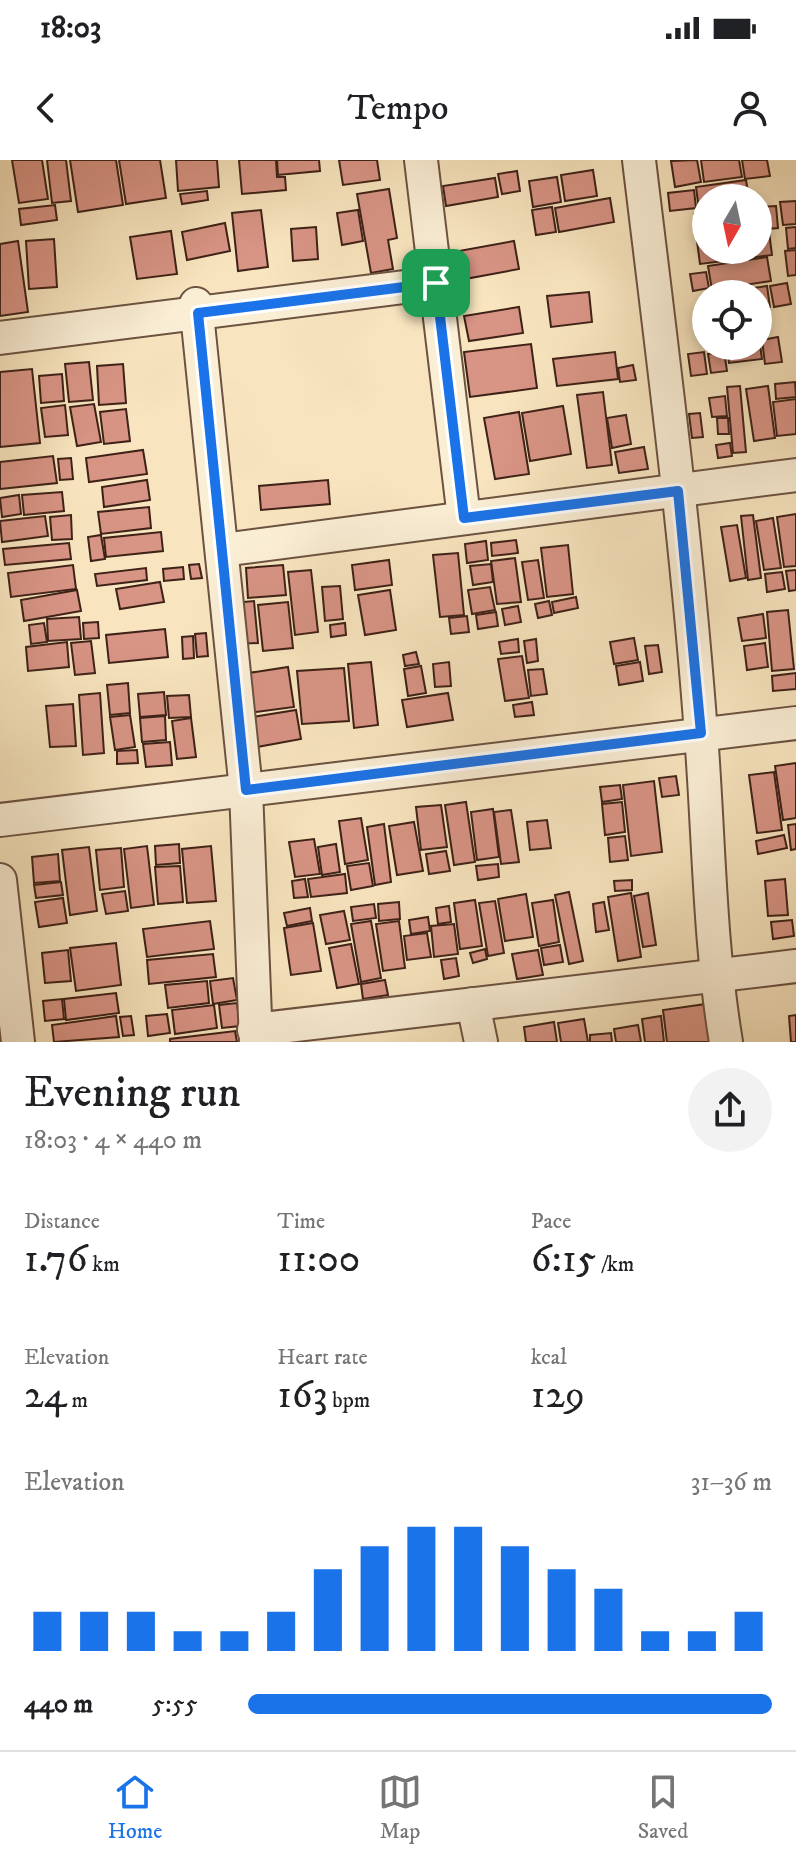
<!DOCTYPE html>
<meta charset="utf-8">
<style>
body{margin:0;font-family:"IM FELL DW Pica",serif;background:#f2f2f2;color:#202124;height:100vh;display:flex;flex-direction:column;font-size:30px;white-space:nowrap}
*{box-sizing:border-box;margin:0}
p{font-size:26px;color:#757577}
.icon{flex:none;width:44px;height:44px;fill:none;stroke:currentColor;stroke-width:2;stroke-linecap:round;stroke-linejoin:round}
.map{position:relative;height:882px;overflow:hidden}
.panel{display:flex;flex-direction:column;background:#fff;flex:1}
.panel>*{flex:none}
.needle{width:52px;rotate:189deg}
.tools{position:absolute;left:692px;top:24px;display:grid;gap:16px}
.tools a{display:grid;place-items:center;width:80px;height:80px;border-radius:50%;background:#fff;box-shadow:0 4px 12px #0003;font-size:40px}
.pin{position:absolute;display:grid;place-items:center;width:68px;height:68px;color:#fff;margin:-34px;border-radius:16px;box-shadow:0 4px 12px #0006}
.round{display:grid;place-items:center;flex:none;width:84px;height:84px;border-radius:42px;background:#f2f2f2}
.headline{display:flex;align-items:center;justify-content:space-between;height:136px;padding:0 24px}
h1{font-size:44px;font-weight:600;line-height:60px}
.metrics{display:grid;grid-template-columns:repeat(3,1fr);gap:12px;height:136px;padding:8px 24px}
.metrics div{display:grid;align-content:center}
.metrics b{font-size:40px;font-weight:600}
.metrics small{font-size:22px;font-weight:400}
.metrics p{font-size:22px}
.chart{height:224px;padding:16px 24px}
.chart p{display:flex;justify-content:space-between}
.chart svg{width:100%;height:144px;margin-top:8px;stroke:#1a73e8;stroke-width:6}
ul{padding:0 24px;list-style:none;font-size:26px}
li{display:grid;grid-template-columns:128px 96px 1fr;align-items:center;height:60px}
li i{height:20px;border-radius:10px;background:#1a73e8}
.status{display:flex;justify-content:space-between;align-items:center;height:56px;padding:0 40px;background:#fff;direction:ltr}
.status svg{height:22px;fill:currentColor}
header{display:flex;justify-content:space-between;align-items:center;height:104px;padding:0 24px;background:#fff;font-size:36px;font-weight:600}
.tab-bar{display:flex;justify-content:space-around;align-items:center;height:112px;border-top:2px solid #e0e0e0;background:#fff;font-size:22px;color:#757577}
.tab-bar a{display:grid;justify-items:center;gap:4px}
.tab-bar .on{color:#1a73e8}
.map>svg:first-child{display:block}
</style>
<div class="status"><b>18:03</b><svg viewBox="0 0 49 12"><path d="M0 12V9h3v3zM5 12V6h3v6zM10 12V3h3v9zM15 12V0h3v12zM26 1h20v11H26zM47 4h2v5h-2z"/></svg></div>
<header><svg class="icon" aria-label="back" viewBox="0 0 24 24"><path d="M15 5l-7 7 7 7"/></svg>Tempo<svg class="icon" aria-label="person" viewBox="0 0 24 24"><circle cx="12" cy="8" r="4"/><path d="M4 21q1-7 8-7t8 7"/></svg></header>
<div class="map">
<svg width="796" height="882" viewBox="0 0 796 882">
<rect width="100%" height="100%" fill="#f8e5bf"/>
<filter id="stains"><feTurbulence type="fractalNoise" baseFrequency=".0025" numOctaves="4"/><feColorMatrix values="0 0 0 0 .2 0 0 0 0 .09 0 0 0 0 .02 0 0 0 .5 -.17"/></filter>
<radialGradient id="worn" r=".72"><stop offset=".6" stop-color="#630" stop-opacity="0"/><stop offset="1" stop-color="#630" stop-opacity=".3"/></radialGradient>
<g fill="#d89485" stroke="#3e2117" stroke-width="2">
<polygon points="12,0 42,0 48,39 19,43"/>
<polygon points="47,0 66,0 71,41 52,43"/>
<polygon points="70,0 116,0 123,45 78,52"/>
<polygon points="119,0 160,0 166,38 126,44"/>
<polygon points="176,0 217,0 219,27 178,31"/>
<polygon points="239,0 276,0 277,17 285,17 286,30 242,34"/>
<polygon points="277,0 319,0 320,11 278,15"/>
<polygon points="339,0 377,0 380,20 343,25"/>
<polygon points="697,0 701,22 675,27 671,1"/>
<polygon points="701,0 739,0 742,17 704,22"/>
<polygon points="742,0 767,0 770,16 745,19"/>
<polygon points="593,10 597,36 565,41 561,15"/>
<polygon points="517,11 520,31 502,34 498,14"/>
<polygon points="557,17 561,42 533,47 529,21"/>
<polygon points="495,18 498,37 446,46 443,26"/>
<polygon points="746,20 749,38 706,38 706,49 699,50 696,27"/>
<polygon points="389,29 397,78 388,80 393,109 371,113 357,34"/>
<polygon points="694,30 696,48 670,51 668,33"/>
<polygon points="207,31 208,40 182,44 180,34"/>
<polygon points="610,38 614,62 559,72 555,48"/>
<polygon points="796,41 796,64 783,65 780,42"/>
<polygon points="55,45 57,60 21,65 19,49"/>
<polygon points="776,46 778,68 758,70 758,47"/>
<polygon points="552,47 556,72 536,75 532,50"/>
<polygon points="261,50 268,107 238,111 232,53"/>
<polygon points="358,50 363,81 342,85 337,53"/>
<polygon points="706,53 706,75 696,76 694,54"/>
<polygon points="225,63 230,91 187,100 182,72"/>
<polygon points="316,67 318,99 293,101 291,69"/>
<polygon points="796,67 796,88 788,89 786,68"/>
<polygon points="171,71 177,114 137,119 130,77"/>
<polygon points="769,72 772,95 700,104 697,81 706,80 706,90 758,90 758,73"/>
<polygon points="54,79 57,127 29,129 26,81"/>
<polygon points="18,81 28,152 0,156 0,84"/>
<polygon points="514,81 519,109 465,119 459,91"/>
<polygon points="796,90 796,115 788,116 785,91"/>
<polygon points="767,97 771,121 712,130 708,106"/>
<polygon points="706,112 709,128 693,131 690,114"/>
<polygon points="787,123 791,144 774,147 770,126"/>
<polygon points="767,126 770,147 758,149 758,134 747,134 746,129"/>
<polygon points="589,132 592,162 551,167 547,136"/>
<polygon points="519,147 523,173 469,181 464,156"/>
<polygon points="778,177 782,202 765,204 762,180"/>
<polygon points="759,178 762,199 729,203 727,186 758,186"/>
<polygon points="531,184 537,228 470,237 464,192"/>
<polygon points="724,191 727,211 711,213 708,194"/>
<polygon points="615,192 618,219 557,226 553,199"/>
<polygon points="704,192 707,214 691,216 688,194"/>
<polygon points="89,202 93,240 69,242 65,204"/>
<polygon points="123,204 126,243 99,245 97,206"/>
<polygon points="633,205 636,220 620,222 618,208"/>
<polygon points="32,209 40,283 0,287 0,212"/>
<polygon points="62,214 64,241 41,243 39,216"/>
<polygon points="795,222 796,237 776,239 775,224"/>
<polygon points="740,226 746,292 733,293 727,227"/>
<polygon points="768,226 775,278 754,281 746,229"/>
<polygon points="603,232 612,305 587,308 577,235"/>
<polygon points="725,236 727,256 712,257 709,238"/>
<polygon points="796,239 796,274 777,276 773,242"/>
<polygon points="94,244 101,282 77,286 70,247"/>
<polygon points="65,245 68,275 45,277 41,248"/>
<polygon points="563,246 571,294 530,301 522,253"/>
<polygon points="126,249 130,281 104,284 100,252"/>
<polygon points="519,252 529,314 495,319 484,258"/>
<polygon points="700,253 703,277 692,278 689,254"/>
<polygon points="626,255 631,284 612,288 607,258"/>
<polygon points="717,258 728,258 729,274 718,274"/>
<polygon points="730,283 732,296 718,298 716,285"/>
<polygon points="644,287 648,309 619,313 615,292"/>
<polygon points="143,290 147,314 89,322 86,298"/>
<polygon points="53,296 57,323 0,329 0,302"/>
<polygon points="71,298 73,319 60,320 58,299"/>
<polygon points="147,320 150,340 104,347 102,327"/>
<polygon points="328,320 330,344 261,350 259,326"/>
<polygon points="62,332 64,351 24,355 22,335"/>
<polygon points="19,335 21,354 2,357 0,338"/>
<polygon points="149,347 151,368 101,374 98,352"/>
<polygon points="796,354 796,406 784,407 777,357"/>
<polygon points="71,355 72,379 52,380 50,357"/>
<polygon points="753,355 761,418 748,420 741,356"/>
<polygon points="45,356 48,376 2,382 0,361"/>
<polygon points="773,358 781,408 764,410 756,361"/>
<polygon points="737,365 746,418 730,421 721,367"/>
<polygon points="161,372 163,391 106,397 104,378"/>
<polygon points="101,375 105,399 91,401 88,377"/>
<polygon points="516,380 518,393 492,396 491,383"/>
<polygon points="486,381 488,400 467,403 465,384"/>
<polygon points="69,383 71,399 5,405 3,389"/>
<polygon points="568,385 573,434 547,437 541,388"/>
<polygon points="458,393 464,455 440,457 433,395"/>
<polygon points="515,398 521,442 497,444 491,401"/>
<polygon points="389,400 392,425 355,430 352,405"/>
<polygon points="538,400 544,438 528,440 522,402"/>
<polygon points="199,404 202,418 191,419 189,405"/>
<polygon points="491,404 493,422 473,425 470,406"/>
<polygon points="73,405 76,429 11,437 8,413"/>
<polygon points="283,405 286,435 248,438 246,408"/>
<polygon points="183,407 184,419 164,421 163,409"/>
<polygon points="146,408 147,420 97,426 95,414"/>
<polygon points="311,410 318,472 295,475 288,412"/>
<polygon points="796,410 796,430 789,431 786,411"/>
<polygon points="782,412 785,429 767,432 765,414"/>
<polygon points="160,422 164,442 120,449 116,429"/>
<polygon points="340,426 343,459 325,461 322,427"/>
<polygon points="490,427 495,450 472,454 468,430"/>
<polygon points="77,430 81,451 24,461 21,440"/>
<polygon points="390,430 396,470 365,475 358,435"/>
<polygon points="576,437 578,448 554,453 552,442"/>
<polygon points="254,441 258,483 237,484 233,443"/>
<polygon points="549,441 552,455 538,458 535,444"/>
<polygon points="288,442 293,488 263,491 258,445"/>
<polygon points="518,446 521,462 505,465 502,449"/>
<polygon points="788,450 794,509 772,511 767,452"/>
<polygon points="496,452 498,466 478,469 476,455"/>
<polygon points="763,454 766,478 742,481 738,458"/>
<polygon points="467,456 469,472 451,474 449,458"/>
<polygon points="79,457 81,479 48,481 47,459"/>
<polygon points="98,462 99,478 84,479 83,463"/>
<polygon points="44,463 47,482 31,484 29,465"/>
<polygon points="345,463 346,475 331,477 330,465"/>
<polygon points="165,469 168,497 109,503 106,475"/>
<polygon points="206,473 208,496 197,497 195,474"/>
<polygon points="193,476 194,498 183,499 182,477"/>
<polygon points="634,478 638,500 614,504 610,482"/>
<polygon points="518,479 519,492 501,494 499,482"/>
<polygon points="536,479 538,501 527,503 524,481"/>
<polygon points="91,481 95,513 75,515 71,483"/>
<polygon points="67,482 69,507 28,511 26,487"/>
<polygon points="765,483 768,507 747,510 744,486"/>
<polygon points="658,485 662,512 649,514 645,486"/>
<polygon points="416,492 419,504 405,506 403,495"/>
<polygon points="522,496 529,538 505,541 498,499"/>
<polygon points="371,502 378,565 354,568 348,504"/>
<polygon points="449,502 451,526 435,527 433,504"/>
<polygon points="640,502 643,521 619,525 616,506"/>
<polygon points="421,506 426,533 408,536 404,509"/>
<polygon points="288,507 294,547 248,553 242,514"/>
<polygon points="344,508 349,561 302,564 297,511"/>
<polygon points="543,509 547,534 531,536 528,510"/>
<polygon points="796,513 796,529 773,531 772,516"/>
<polygon points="128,523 130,553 110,555 107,525"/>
<polygon points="164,532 166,555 140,557 138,534"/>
<polygon points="100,533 104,593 83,595 79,535"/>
<polygon points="448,533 453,560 407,567 402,540"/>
<polygon points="189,535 191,557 169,558 167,536"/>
<polygon points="532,542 534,555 515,557 513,545"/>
<polygon points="73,544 76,586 50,587 46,546"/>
<polygon points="296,550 301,579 257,587 252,557"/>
<polygon points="130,555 135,587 115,590 110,557"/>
<polygon points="165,556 166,580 142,582 140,558"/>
<polygon points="191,558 196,597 177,599 172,561"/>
<polygon points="170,582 172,605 146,607 143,584"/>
<polygon points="137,590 138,603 117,604 117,591"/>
<polygon points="796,603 796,658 783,660 775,606"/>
<polygon points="774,612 782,670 757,673 749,615"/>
<polygon points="676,616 679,635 662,637 659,618"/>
<polygon points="654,621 662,692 631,696 623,625"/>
<polygon points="620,625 622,639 602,642 600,627"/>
<polygon points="466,642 475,702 454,705 445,645"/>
<polygon points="622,642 625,672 605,675 602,644"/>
<polygon points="441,645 447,687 421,690 416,647"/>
<polygon points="493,649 499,697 477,700 471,652"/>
<polygon points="511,650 519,702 501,704 494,652"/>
<polygon points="361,658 368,700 345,704 339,661"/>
<polygon points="547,660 551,688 530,690 527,662"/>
<polygon points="414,662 423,711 397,715 389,666"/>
<polygon points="384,664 391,722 375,725 367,667"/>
<polygon points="796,664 796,689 791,690 788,665"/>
<polygon points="784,675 787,688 758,694 756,681"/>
<polygon points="625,676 628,700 610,702 608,678"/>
<polygon points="314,679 320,714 295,717 289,682"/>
<polygon points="179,684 180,703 156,705 155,686"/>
<polygon points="336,684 340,712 322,715 318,687"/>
<polygon points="147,686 154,745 131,748 124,689"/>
<polygon points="211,686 216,741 187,743 182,689"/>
<polygon points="89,687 97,751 70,755 62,690"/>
<polygon points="121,688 124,727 100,730 96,690"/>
<polygon points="446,691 450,711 429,714 426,694"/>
<polygon points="58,694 60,721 34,723 32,697"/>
<polygon points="369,703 373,726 351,730 347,706"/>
<polygon points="498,704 499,717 478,720 476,706"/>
<polygon points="180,706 183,742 158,744 155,707"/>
<polygon points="345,714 347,733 311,737 308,719"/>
<polygon points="305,719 308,737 294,738 292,721"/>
<polygon points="785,719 788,755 768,756 765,721"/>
<polygon points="632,720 632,730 615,731 614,721"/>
<polygon points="61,722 63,735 36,738 34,725"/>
<polygon points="125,731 128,751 106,754 102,734"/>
<polygon points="569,732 583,801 569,804 555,735"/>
<polygon points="631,733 641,797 618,801 608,737"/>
<polygon points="648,733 656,785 643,787 634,736"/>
<polygon points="526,734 533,777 505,781 498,739"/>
<polygon points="63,738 67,763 39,767 35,742"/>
<polygon points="475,740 482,786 460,789 454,743"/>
<polygon points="553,740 559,782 539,786 532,743"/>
<polygon points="495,741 504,793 488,796 479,743"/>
<polygon points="399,742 400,759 379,761 378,744"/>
<polygon points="604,742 609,770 596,772 593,744"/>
<polygon points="374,744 376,758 353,761 351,747"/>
<polygon points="449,746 451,762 438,764 436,748"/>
<polygon points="310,748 312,761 287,766 284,753"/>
<polygon points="344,751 350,780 326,784 320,755"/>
<polygon points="428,757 430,771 411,774 409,760"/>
<polygon points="792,760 794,776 773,779 771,762"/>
<polygon points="210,761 214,789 147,797 143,769"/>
<polygon points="371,761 381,818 361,822 351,764"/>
<polygon points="399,761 405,808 383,811 376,764"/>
<polygon points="313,763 321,811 291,815 284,768"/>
<polygon points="454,764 458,794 434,797 431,766"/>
<polygon points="427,773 431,797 407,800 404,776"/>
<polygon points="116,783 121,825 76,831 70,788"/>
<polygon points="351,784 359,824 337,828 329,788"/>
<polygon points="560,785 563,802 544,805 541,788"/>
<polygon points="485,789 487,799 473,803 470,793"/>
<polygon points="68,790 71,821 45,823 42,793"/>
<polygon points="538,790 543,815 517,819 512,794"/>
<polygon points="213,794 216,817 149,824 147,800"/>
<polygon points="456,798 459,816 444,819 441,800"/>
<polygon points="233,818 237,840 213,844 210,821"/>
<polygon points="385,820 388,835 363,839 361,824"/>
<polygon points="207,821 209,843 168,848 165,825"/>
<polygon points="116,833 119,853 66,860 64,839"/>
<polygon points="62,839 64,859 45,861 43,841"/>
<polygon points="237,843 240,866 222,868 219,845"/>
<polygon points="706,844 712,882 667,882 663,850"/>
<polygon points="214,845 217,868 175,874 172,850"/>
<polygon points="167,854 170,873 148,876 146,856"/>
<polygon points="796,855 796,882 791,882 789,856"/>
<polygon points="116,856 119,877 54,882 52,865"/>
<polygon points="131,856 134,875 123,876 120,857"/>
<polygon points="661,856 664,882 645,882 642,859"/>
<polygon points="584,859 588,882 561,882 558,863"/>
<polygon points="554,862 557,882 526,882 524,867"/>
<polygon points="638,865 641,882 616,882 614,869"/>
<polygon points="235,871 237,882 170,882 170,879"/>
<polygon points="611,873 612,882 590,882 590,875"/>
</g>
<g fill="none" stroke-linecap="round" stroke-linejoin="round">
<g stroke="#6c5241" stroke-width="36">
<g id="street">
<polyline points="421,0 464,358"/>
<path d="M639 0C662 191 687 382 701 574 709 677 709 780 726 882"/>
<polyline points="196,144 246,630 256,882"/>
<polyline points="0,178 436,123"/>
<polyline points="222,390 796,315"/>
<polyline points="0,660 796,563"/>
<polyline points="0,720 18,882"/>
<polyline points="473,844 481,882"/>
<polyline points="254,870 796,806"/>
</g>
</g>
<use href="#street" stroke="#faeed5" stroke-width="32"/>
</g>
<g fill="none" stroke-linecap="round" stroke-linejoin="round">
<g stroke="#fff" stroke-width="16">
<polygon id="route" points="436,123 464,358 678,331 701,573 246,630 198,153"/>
</g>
<use href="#route" stroke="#1a73e8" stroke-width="10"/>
</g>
<rect width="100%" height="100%" filter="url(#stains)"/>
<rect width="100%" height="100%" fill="url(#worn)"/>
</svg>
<div class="tools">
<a><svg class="needle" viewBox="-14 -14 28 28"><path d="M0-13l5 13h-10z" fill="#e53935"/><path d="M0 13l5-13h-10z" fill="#757577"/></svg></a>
<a><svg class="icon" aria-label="locate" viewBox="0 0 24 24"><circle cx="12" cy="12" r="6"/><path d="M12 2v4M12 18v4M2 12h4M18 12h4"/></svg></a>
</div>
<div class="pin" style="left:436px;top:123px;background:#1e9e55"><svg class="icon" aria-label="arrive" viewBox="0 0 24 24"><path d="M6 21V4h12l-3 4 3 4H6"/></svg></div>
</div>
<section class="panel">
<div class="headline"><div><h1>Evening run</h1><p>18:03 · 4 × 440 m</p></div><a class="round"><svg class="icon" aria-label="share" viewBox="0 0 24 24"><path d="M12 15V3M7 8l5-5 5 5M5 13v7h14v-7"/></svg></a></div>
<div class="metrics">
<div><p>Distance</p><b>1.76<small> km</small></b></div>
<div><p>Time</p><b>11:00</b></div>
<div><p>Pace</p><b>6:15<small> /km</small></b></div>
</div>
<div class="metrics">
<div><p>Elevation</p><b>24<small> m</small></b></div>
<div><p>Heart rate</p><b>163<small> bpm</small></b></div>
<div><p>kcal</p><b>129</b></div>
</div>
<div class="chart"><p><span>Elevation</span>31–36 m</p>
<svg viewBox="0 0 160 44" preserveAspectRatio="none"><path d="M5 44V32M15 44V32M25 44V32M35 44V38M45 44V38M55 44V32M65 44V19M75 44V12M85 44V6M95 44V6M105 44V12M115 44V19M125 44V25M135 44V38M145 44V38M155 44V32"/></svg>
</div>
<ul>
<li><b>440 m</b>5:55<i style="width:100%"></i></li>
</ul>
</section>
<nav class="tab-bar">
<a class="on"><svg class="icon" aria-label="home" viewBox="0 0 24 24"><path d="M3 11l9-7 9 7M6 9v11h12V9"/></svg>Home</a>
<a><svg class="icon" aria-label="map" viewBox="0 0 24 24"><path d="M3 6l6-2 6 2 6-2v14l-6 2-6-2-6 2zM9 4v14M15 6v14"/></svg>Map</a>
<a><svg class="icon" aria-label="saved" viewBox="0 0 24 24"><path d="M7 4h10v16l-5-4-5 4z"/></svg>Saved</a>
</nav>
